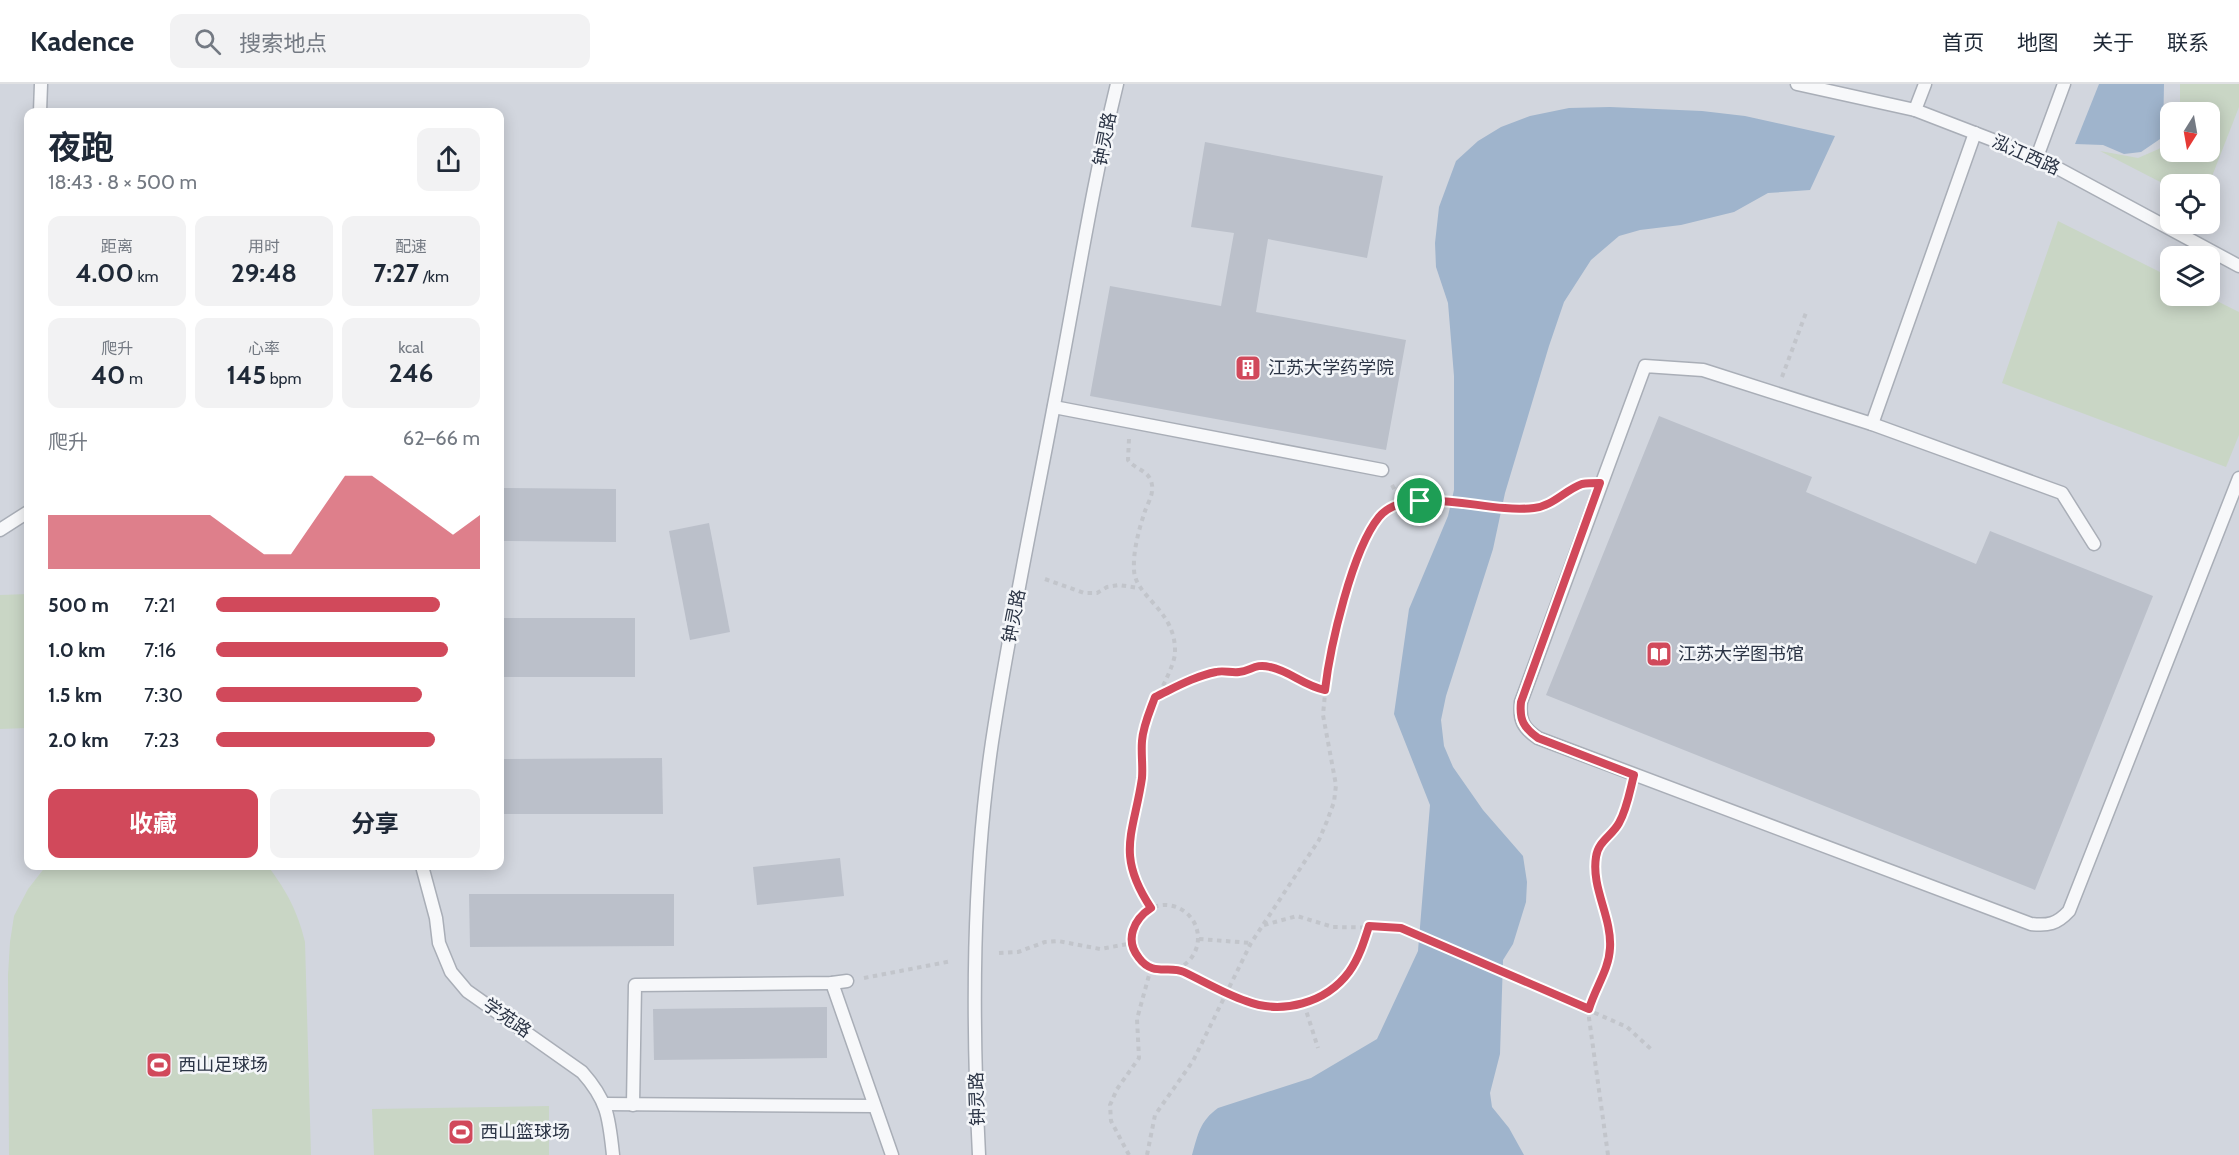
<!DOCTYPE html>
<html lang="zh">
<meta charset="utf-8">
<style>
body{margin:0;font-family:Cabin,"Noto Sans SC",sans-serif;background:#f2f2f3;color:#1f2937;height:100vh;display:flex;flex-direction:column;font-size:22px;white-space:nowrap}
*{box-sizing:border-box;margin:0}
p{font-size:20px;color:#747a83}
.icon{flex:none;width:33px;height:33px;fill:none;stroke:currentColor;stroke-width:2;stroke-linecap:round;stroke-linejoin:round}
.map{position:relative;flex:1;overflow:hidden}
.sheet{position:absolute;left:24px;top:24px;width:480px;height:762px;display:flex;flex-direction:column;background:#fff;border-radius:12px;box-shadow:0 3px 15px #0003}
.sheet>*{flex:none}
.needle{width:39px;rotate:191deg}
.fabs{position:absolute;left:2160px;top:18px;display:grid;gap:12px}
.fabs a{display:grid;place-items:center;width:60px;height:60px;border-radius:12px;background:#fff;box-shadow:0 3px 15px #0003;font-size:30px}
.pin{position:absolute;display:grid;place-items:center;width:51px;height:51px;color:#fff;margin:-26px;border:3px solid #fff;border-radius:50%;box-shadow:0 2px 6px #0007}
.round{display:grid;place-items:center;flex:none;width:63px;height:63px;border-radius:12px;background:#f2f2f3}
.overview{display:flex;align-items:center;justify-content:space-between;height:102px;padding:0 24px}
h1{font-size:33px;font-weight:700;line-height:45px}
.stats{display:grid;grid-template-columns:repeat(3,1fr);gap:9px;height:102px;padding:6px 24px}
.stats div{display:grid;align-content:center;border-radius:12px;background:#f2f2f3;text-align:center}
.stats b{font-size:26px;font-weight:700}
.stats small{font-size:16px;font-weight:400}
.stats p{font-size:16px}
.chart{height:168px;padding:12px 24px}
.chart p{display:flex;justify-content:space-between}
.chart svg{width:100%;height:108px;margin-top:6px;fill:#d1495b;opacity:.7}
.cta{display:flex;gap:12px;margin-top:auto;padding:12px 24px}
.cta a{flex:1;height:69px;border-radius:12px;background:#d1495b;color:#fff;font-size:24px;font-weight:700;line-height:69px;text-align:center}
.cta a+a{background:#f2f2f3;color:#1f2937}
ul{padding:0 24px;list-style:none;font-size:20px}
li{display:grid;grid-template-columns:96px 72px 1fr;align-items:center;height:45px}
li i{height:15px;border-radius:8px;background:#d1495b}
header{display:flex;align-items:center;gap:36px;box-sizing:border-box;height:84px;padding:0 30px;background:#fff;border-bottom:2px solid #e0e1e3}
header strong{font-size:28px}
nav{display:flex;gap:33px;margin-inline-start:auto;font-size:21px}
.search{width:420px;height:54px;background:#f2f2f3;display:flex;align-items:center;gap:15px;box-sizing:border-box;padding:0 21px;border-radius:12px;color:#747a83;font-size:22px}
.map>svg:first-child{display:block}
</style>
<header>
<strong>Kadence</strong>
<div class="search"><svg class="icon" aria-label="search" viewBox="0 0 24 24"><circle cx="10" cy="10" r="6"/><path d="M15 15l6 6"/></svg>搜索地点</div>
<nav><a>首页</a><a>地图</a><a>关于</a><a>联系</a></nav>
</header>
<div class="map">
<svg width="2239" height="1071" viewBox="0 0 2239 1071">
<rect width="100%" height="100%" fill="#e4e7ec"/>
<path fill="#d2d6de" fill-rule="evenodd" d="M0 0H2239V1071H0ZM28 28H500V782H28ZM2170 28H2210V68H2170ZM2170 100H2210V140H2170ZM2170 172H2210V212H2170Z"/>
<g fill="#c9d6c5">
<polygon points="2180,0 2239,0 2239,23 2209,100 2170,100 2170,103 2100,67 2138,74 2170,60 2170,68 2210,68 2210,28 2180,28"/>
<polygon points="2058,137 2170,193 2170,212 2207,212 2239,228 2239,351 2226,383 2002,299"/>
<polygon points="28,510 28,644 0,645 0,511"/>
<path d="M46 782H268C287 808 297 826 305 858L311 1071H9L8 891 10 858 14 832 28 805Z"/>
<polygon points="549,1022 549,1071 374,1071 372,1025"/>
</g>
<g fill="#9fb4cc">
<polygon points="2099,0 2164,0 2163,53 2141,68 2124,70 2103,61 2075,60"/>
<path d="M1610 23 1702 27 1745 32 1835 52 1810 106 1768 109 1734 128 1681 141 1640 146 1619 152 1591 176 1564 218 1549 262 1505 409 1493 465 1446 612 1441 636 1444 662 1453 683 1483 726 1523 772 1527 798 1526 818 1513 860 1503 876 1500 970 1490 1009 1492 1023 1509 1044 1524 1071H1192C1198 1050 1200 1037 1218 1024L1311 994 1377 955 1418 867 1430 721 1394 630 1409 525 1448 432 1454 406V292L1448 219 1436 183 1435 159 1439 123 1456 77 1478 57 1501 43 1530 32 1569 24Z"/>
</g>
<g fill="#bbc0ca">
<polygon points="1205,58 1383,92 1367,174 1268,155 1256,228 1406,256 1386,366 1090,312 1110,202 1221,222 1234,149 1191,143"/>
<polygon points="1659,332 1812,393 1806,408 1976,480 1990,447 2153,512 2035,806 1546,611"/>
<polygon points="500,404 616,405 616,458 500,457"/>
<polygon points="709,439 730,548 690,556 669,447"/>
<rect x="500" y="534" width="135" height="59"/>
<polygon points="662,674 663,730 500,730 500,675"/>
<polygon points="840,774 844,812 757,821 753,783"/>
<polygon points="469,810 674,810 674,862 470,863"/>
<polygon points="827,923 827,974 654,976 653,925"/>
</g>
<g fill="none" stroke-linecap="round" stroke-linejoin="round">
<g stroke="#a9aeb7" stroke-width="15">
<g id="lane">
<polyline points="1797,0 1915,26 2037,73 2239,182"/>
<polyline points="1915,26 1925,0"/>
<polyline points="40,28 41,0"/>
<polyline points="2037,73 2064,0"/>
<polyline points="1054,323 1382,386"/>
<polyline points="1872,340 1975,49"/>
<polyline points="0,446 28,428"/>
<path d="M2094 460 2062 409 1872 340 1703 286 1645 282 1521 618C1519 636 1523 644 1538 654L2031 840C2048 842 2057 840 2069 827L2239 394"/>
<path d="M422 782 436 834 439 859 451 888 467 907 582 988C608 1017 609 1034 613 1071"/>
<polyline points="832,899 892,1071"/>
<polyline points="605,1020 874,1022"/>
<polyline points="633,1021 635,901 832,899 847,897"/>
<path d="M979 1071C972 934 972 794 992 658 1009 545 1033 433 1054 321 1075 214 1091 106 1117 0"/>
</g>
</g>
<g stroke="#c2c5cb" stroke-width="4" stroke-dasharray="4.5 4.5" stroke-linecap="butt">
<polyline points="1782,293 1807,226"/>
<path d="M1129 355 1128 376C1134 384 1143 385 1149 393 1151 396 1153 402 1152 406 1152 413 1147 421 1145 427 1139 445 1133 467 1134 485 1134 513 1176 525 1175 568 1175 584 1152 620 1146 639 1140 657 1144 675 1142 693 1135 749 1115 769 1151 824"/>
<polyline points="1392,401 1402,419"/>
<polyline points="1045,495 1084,509 1097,509 1107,503 1119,501 1139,504"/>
<polyline points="1156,612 1191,596 1215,588 1236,589 1255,581 1285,587 1311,603 1325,606"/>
<circle cx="1165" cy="854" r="33"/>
<polyline points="1264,841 1297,832 1333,843 1401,844 1627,943 1653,967"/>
<polyline points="1199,855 1251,859"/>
<polyline points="999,869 1018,868 1045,858 1058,857 1100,865 1133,859"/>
<path d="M1178 885C1201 896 1224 911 1249 918 1314 938 1350 899 1369 842"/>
<polyline points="864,894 952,877"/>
<polyline points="1304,920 1318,964"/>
<polyline points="1129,1071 1111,1037 1110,1021 1117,1005 1139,974 1137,935 1151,884"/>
<polyline points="1147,1071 1155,1031 1193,977 1251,859 1319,756 1327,737 1334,718 1336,701 1323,631 1328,578 1336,544 1358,477 1379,432 1402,419 1420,417 1532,424 1554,418 1579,402"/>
<path d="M1608 1071 1589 934C1589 909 1608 889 1610 864 1612 832 1588 801 1597 768 1600 756 1612 750 1619 739 1624 730 1626 719 1629 709"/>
</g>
<use href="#lane" stroke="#f7f8fa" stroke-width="12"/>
</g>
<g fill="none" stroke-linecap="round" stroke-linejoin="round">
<g stroke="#fff" stroke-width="12">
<path id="route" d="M1600 399 1521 618C1519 636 1524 644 1538 654L1634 691C1630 706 1627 725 1619 739 1612 752 1598 757 1596 773 1591 804 1612 833 1610 864 1609 886 1595 904 1589 925L1401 844 1369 842C1364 858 1359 874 1349 888 1326 919 1282 931 1246 917 1225 910 1205 898 1184 888 1169 881 1153 893 1139 874 1124 856 1134 835 1151 824 1115 770 1134 749 1142 694 1143 682 1141 670 1142 657 1143 642 1150 627 1155 613 1174 604 1195 592 1216 588 1223 586 1231 589 1239 588 1251 587 1255 579 1270 583 1290 587 1304 602 1325 606 1330 563 1352 466 1379 433 1389 421 1406 417 1420 417 1458 414 1496 428 1534 424 1553 422 1565 406 1582 400 1588 399 1595 399 1600 399Z"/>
</g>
<use href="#route" stroke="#d1495b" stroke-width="8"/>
</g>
<defs>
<g id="building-square" transform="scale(1.35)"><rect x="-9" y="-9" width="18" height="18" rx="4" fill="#d1495b" stroke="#f4f6f9"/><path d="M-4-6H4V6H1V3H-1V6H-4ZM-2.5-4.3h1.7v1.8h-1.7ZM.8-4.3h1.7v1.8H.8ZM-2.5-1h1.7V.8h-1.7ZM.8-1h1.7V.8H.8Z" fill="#fff"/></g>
<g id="library-square" transform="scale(1.35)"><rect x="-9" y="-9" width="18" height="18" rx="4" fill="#d1495b" stroke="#f4f6f9"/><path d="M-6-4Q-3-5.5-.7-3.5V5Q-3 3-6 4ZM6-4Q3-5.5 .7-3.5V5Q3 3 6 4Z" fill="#fff"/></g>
<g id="stadium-square" transform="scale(1.35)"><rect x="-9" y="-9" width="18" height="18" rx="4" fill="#d1495b" stroke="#f4f6f9"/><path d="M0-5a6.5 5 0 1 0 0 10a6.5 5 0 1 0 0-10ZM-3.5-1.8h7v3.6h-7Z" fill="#fff"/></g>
</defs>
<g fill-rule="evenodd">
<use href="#building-square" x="1248" y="284"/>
<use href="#library-square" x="1659" y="570"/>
<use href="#stadium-square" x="159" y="981"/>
<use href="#stadium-square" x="461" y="1048"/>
</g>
<g text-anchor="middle" stroke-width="5" stroke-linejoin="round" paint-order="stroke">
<g font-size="18" fill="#2b3445" stroke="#f4f6f9">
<text transform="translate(1105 55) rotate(-79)" y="6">钟灵路</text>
<text transform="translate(2026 71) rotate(24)" y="6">泓江西路</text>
<text transform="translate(1014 532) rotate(-79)" y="6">钟灵路</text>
<text transform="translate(507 934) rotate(35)" y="6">学苑路</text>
<text transform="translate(977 1015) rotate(-92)" y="6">钟灵路</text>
</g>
<g font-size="18" fill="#2b3445" stroke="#f4f6f9" text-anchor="start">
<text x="1268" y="290">江苏大学药学院</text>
<text x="1678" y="576">江苏大学图书馆</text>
<text x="178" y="987">西山足球场</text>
<text x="480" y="1054">西山篮球场</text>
</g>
</g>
</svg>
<div class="fabs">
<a><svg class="needle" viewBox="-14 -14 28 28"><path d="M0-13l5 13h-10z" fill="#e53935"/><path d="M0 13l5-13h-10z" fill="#747a83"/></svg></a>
<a><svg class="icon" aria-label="locate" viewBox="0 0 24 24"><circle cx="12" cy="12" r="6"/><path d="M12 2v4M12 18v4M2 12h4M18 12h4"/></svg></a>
<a><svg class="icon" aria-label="layers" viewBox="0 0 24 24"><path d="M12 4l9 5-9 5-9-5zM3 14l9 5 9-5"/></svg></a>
</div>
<div class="pin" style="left:1420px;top:417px;background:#1e9e55"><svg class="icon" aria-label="arrive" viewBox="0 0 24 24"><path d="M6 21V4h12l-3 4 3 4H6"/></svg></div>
<section class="sheet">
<div class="overview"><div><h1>夜跑</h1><p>18:43 · 8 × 500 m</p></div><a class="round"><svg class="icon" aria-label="share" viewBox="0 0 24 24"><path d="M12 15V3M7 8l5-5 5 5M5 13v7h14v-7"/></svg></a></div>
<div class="stats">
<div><p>距离</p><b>4.00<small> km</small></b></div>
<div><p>用时</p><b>29:48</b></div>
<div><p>配速</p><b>7:27<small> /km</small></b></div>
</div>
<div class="stats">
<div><p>爬升</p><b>40<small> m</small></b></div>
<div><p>心率</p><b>145<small> bpm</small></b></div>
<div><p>kcal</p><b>246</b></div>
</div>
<div class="chart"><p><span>爬升</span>62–66 m</p>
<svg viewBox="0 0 160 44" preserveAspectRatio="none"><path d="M0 44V22L10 22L20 22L30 22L40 22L50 22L60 22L70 30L80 38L90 38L100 22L110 6L120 6L130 14L140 22L150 30L160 22V44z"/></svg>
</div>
<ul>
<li><b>500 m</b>7:21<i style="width:85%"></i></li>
<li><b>1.0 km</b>7:16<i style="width:88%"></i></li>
<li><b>1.5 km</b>7:30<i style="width:78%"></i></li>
<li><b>2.0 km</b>7:23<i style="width:83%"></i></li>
</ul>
<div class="cta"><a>收藏</a><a>分享</a></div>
</section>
</div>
